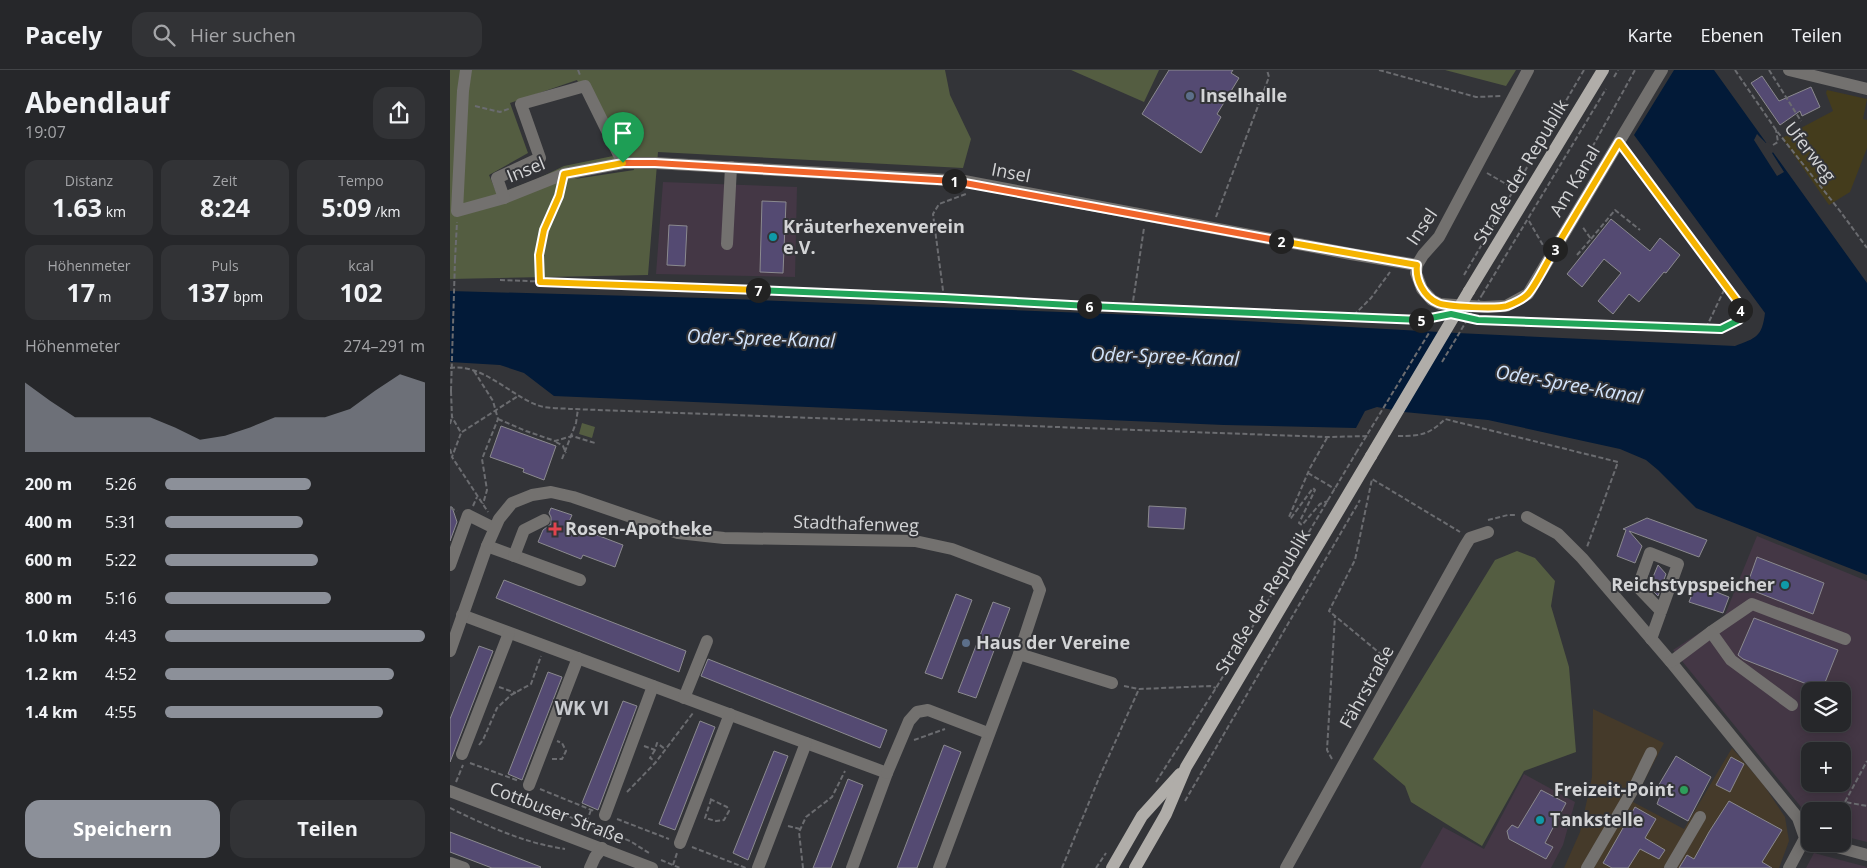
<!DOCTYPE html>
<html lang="de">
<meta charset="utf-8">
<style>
body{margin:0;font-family:"Open Sans",sans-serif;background:#323336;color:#f1f3f6;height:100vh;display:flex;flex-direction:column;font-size:19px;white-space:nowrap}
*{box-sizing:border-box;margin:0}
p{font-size:16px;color:#a4a5a8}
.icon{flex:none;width:28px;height:28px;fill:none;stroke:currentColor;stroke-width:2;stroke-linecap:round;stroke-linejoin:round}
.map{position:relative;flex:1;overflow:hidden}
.drawer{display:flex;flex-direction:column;background:#26272a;width:450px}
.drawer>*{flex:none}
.buttons{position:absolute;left:1351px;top:612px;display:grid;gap:10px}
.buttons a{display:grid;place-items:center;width:50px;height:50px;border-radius:10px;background:#26272a;box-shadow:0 2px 12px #0003,0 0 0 1px #424447;font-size:25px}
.pin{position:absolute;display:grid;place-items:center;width:42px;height:42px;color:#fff;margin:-51px -21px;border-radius:50% 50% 50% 0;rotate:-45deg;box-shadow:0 0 5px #0007}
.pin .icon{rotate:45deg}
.km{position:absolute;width:25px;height:25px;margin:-12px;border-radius:50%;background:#222;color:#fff;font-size:14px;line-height:25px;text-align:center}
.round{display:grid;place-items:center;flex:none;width:52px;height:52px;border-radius:15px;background:#323336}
.headline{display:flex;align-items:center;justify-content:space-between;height:85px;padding:0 25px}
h1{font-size:28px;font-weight:700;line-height:38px}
.stats{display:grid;grid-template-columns:repeat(3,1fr);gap:8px;height:85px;padding:5px 25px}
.stats div{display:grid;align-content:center;border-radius:12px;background:#323336;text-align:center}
.stats b{font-size:25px;font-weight:700}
.stats small{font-size:14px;font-weight:400}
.stats p{font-size:14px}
.chart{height:140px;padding:10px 25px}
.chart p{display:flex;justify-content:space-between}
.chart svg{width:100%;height:90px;margin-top:5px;fill:#8c9099;opacity:.7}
.primary-button{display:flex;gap:10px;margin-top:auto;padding:10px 25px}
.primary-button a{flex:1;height:58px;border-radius:15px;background:#8c9099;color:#fff;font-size:20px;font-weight:700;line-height:58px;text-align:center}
.primary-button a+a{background:#323336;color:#f1f3f6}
ul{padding:0 25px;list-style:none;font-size:16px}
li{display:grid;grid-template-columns:80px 60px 1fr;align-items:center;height:38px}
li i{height:12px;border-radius:6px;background:#8c9099}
header{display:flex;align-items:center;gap:30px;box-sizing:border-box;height:70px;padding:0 25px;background:#26272a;border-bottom:1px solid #424447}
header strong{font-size:24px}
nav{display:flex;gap:28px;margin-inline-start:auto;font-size:18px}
.search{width:350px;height:45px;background:#323336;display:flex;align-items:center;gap:12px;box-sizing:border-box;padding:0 18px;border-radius:15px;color:#a4a5a8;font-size:19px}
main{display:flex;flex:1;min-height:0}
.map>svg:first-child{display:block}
</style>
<header>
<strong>Pacely</strong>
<div class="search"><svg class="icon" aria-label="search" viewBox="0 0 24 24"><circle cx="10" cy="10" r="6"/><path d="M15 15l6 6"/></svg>Hier suchen</div>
<nav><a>Karte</a><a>Ebenen</a><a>Teilen</a></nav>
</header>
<main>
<section class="drawer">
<div class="headline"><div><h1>Abendlauf</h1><p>19:07</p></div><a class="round"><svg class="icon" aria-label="share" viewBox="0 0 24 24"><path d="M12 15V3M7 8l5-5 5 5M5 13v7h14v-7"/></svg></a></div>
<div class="stats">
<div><p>Distanz</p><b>1.63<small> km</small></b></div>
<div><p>Zeit</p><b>8:24</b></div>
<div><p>Tempo</p><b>5:09<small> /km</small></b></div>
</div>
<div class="stats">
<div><p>Höhenmeter</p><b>17<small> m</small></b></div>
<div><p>Puls</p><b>137<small> bpm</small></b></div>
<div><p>kcal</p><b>102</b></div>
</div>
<div class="chart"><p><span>Höhenmeter</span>274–291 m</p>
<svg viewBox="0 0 160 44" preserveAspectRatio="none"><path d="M0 44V10L10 19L20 27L30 27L40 27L50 27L60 32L70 38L80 36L90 32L100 27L110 27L120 27L130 23L140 14L150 6L160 10V44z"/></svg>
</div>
<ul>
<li><b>200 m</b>5:26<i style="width:56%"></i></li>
<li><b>400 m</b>5:31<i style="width:53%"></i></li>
<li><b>600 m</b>5:22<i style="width:59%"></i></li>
<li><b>800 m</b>5:16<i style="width:64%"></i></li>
<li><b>1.0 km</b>4:43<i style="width:100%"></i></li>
<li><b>1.2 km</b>4:52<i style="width:88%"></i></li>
<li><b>1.4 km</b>4:55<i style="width:84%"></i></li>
</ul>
<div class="primary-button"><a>Speichern</a><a>Teilen</a></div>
</section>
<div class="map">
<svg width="1417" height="798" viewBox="0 0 1417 798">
<rect width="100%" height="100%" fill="#333438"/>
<g fill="#443745" fill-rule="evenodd">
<polygon points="213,112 347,117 345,207 206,204"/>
<path d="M1307 466 1417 511V772L1393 766 1392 741H1360V748L1223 580 1274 547ZM1360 621H1392V654H1360ZM1360 681H1392V714H1360Z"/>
<polygon points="1074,704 1125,732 1113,775 1101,798 970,798 993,757 1034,779"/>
<polygon points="1364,783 1417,797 1417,798 1356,798"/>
</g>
<polygon fill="#453a2a" points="1143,639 1214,673 1183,732 1234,759 1282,678 1313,714 1335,747 1339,771 1329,798 1114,798 1130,762 1142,707"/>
<g fill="#545d41" fill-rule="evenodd">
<path d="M0 0H495L500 25 521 69 513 98 208 82 198 205 0 209ZM127 10 163 86 114 96 87 109 47 124 39 105 78 83 60 33ZM182 87 184 100 125 109Z"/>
<polygon points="621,0 709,0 694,32"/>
<polygon points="995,0 1066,0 1056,16"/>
<polygon points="132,353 145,357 142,368 129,364"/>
<polygon points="1067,481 1085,488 1105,511 1101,536 1119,597 1126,682 1074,701 1032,776 961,732 955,716 923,689 1045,490"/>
</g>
<polygon fill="#443c1c" points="1377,20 1417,29 1413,49 1417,50 1417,78 1400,122 1379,135 1332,68 1383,41 1376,23"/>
<path fill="#021a38" d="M1224 0H1264L1417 213V505L1246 438 1208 400 1196 390 1170 379 1038 350 954 342 927 337 915 341 906 358 774 355 104 326 74 303 50 295 0 292V221L256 228 687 245 1007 263 1285 276C1306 268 1312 267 1315 243L1184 65Z"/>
<polygon fill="#333438" points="1307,64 1316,73 1319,72 1325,81 1322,83 1334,102 1327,106 1304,70"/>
<g fill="#544a72" stroke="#8b8a8f">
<polygon points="719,0 783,0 781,3 789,8 767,44 771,47 751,83 692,44"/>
<polygon points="1312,6 1329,31 1361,17 1370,37 1352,46 1350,41 1330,55 1301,13"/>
<polygon points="312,131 336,132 333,203 310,202"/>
<polygon points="1161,149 1200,181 1210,168 1230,185 1216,203 1214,202 1189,232 1179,224 1163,244 1148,231 1171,203 1154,189 1132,217 1117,204"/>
<polygon points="219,155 237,156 235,196 217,195"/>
<polygon points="51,356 106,376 94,410 73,402 74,399 40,387"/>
<polygon points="699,436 736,438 734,459 698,457"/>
<polygon points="0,437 2,437 7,452 0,471"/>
<polygon points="101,438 122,445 118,454 173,475 165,497 133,485 131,489 88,472 93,460 101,454 101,447 99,443"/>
<polygon points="1197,448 1257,470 1249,487 1179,461 1192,476 1185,493 1167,486 1176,460 1173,459"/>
<polygon points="1307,487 1374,513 1363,544 1296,518"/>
<polygon points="1208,495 1216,504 1208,526 1197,515 1201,505 1203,507"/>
<polygon points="54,510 236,581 229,602 46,528"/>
<polygon points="1246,514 1279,527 1273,543 1239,532"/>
<polygon points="506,524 522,530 492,609 475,603"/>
<polygon points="543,532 560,538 526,628 508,622"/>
<polygon points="1304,548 1388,580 1372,620 1293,589 1288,585"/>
<polygon points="29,576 43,581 0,692 0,649"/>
<polygon points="258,589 437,660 430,678 251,606"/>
<polygon points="98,602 112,607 72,710 58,704"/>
<polygon points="173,631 187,636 148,740 132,733"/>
<polygon points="250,651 265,657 225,760 209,754"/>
<polygon points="494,675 511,682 467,798 447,798"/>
<polygon points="324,681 338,686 298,790 283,783"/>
<polygon points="1226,686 1261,707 1238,751 1207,734 1210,726 1204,723"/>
<polygon points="1281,687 1294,694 1280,722 1266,715"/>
<polygon points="398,709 413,715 381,798 363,798"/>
<polygon points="1091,720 1116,733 1095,773 1103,777 1096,789 1059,769 1057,761 1062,755 1068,758"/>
<polygon points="1279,731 1332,760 1312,792 1322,798 1229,798 1237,785 1244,789 1259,762"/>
<polygon points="1185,737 1206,749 1195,768 1215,780 1209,789 1190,779 1178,798 1162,798 1153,793"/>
<polygon points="0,762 91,797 90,798 42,798 0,782"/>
</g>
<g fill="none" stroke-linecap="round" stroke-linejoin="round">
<g stroke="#6b6c70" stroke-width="2" stroke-dasharray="5 2.5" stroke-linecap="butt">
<polyline points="128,0 130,5"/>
<polyline points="929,0 1026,27 1052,26"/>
<polyline points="1285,0 1326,60 1390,141 1417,178"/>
<polyline points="1319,0 1351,51"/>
<polyline points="1164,7 1168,0"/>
<polyline points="25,36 50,42 61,38"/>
<polyline points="1323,75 1328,72 1326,60"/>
<polyline points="1037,103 1063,118"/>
<polyline points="1130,112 1139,83 1185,0"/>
<polyline points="766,147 819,7 817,0"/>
<polyline points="1079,151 1094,177"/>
<polyline points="1141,169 1165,140 1190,160"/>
<polyline points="1127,185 1141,169 1132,156"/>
<polyline points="5,190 7,152"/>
<polyline points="1014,205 1134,0"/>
<polyline points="50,210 389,223 682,238 789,241 902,247 921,228 940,202"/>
<polyline points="91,212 89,185 94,160 111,118"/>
<polyline points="1032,225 1156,19"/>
<polyline points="494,228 483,144 489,134 516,124"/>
<polyline points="682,238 694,158"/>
<polyline points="902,247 968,251 989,246"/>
<polyline points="1022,249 1271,259 1289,250 1291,236 1176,82"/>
<polyline points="1256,258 1276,216"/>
<path d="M0 298C32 293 60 325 87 335 97 339 111 338 122 339L877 367 920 366"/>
<polyline points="24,301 43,331 48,349 32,389 37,420 33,434"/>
<polyline points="1,321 2,347 11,363 2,387 38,442"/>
<polyline points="48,349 76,361 105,371 122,366 145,373"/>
<polyline points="0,354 2,347"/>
<polyline points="12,362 68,326"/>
<path d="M948 366C970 366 979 365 995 349L1168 392 1137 477"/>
<polyline points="877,368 860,398 839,447 841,448 863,418 865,420 849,453 852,455 870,434 878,431"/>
<polyline points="106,372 113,376 116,383"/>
<polyline points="0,379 2,386"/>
<polyline points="112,389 126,353 128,339"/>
<polyline points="858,403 885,419"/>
<polyline points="23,436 27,427"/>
<polyline points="0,438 7,441"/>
<polyline points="1038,450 1058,445 1065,445"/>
<polyline points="938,590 879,541 905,490 922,409 1010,462"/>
<polyline points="674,616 689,619 760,616 766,618"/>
<polyline points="49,617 66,623"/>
<polyline points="464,670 495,659"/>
<polyline points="29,675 33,670 47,638 61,625 81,614 91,586"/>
<polyline points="194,676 205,680 207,673 215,679"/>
<polyline points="205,680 200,688 205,691"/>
<polyline points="102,689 112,689 116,681 112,673 107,671"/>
<polyline points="882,689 877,680 885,546"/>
<polyline points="20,693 69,711"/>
<polyline points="6,712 13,695"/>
<polyline points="706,712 766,618 906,383"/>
<polyline points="90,719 144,741"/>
<polyline points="177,722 206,692 243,643"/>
<polyline points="260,729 277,737 279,741 274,750 266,751 255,748 261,730"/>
<polyline points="735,731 910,430"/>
<polyline points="1395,732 1417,691"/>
<polyline points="69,734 93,737 136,753 180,771 199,783"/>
<path d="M0 738C37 756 74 773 115 779"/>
<polyline points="1385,741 1395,732 1417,736"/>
<polyline points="167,749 219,769"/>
<polyline points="338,756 350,759"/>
<polyline points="134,759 141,740"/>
<polyline points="242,777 296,798"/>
<polyline points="211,790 230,798"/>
<polyline points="223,795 227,783"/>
<polyline points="353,798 349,762 356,747 382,727 395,701"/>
<polyline points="612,798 649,708 689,619"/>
<polyline points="646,798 656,783"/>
</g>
<g stroke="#73716f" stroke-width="12">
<polyline points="16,0 13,21 7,141 54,128 114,104 173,93 205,93 514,111 901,184 967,195"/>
<polyline points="1078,0 989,167 973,185 967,195 966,203 972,219 982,230 990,234 1034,237 1056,236 1078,224 1212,0"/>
<polyline points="1339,0 1417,19"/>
<polyline points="54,128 47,108 90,88 71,34 135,16 173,93"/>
<polyline points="277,174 281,97"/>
<polyline points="1077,447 1108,464 1132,488 1221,592 1348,748 1355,768 1339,798"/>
<polyline points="37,476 130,510"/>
<polyline points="64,486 74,460 94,450"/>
<polyline points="0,495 18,445 44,458"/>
<polyline points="12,545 437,703 402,798"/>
<polyline points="1261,562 1302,534 1395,569"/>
<polyline points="1201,569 1228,494 1200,483 1188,517 1211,541"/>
<polyline points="0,581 37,476 49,449 62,433 82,425 101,422 123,427 228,463 274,468 465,471 502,479 586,511 590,520 569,584 489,798"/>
<polyline points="569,584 662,613"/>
<polyline points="1221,592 1261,562 1281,590 1342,635"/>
<polyline points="234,628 257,571"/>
<polyline points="12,684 59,563"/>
<polyline points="437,703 459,651 467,642 478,640 538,663"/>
<polyline points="79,715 128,588"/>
<polyline points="0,721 202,798"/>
<polyline points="155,745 203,616"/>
<polyline points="230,773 280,644"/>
<polyline points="1376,774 1417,785"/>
<polyline points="0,793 14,798"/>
<polyline points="140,798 145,787 152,778"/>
<polyline points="308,798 356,673"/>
<polyline points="836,798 1015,476 1020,468 1038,462"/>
<polyline points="1137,798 1185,716 1201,683"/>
<polyline points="1220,798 1250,747"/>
</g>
<g stroke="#b0ada9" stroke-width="12">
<polyline points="1019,221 1153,0"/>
<polyline points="662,798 692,746 730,704"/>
<polyline points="685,798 716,744 736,697 921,386"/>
</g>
<g stroke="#6b6c70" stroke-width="2" stroke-dasharray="5 2.5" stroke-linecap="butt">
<polyline points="992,292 1032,225"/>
<polyline points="1,321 5,190"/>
<polyline points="906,383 979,263"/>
</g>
<polyline stroke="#b0ada9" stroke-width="12" points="921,386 1019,221"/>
</g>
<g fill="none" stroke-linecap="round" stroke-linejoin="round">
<g stroke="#fff" stroke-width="10">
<polyline id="split-1" points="173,93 205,93 504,111"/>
</g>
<g stroke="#fff" stroke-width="10">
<polyline id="split-2" points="504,111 831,171"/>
</g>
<g stroke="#fff" stroke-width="10">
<path id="split-3" d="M831 171 967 195C965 210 974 227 988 233 997 237 1047 239 1057 236 1062 234 1073 229 1077 225 1084 219 1099 188 1105 179"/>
</g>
<g stroke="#fff" stroke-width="10">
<polyline id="split-4" points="1105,179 1169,72 1291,236 1290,240"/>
</g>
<g stroke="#fff" stroke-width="10">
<polyline id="split-5" points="971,250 1001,244 1028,250 1271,259 1289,250 1290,240"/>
</g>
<g stroke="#fff" stroke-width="10">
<polyline id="split-6" points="639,236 971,250"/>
</g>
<g stroke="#fff" stroke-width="10">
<polyline id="split-7" points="308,220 494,228 639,236"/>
</g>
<g stroke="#fff" stroke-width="10">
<polyline id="split-8" points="173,93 114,104 109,126 94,160 89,185 90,212 308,220"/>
</g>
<use href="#split-1" stroke="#f0652b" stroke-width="6"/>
<use href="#split-2" stroke="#f0652b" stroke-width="6"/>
<use href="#split-3" stroke="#f5b400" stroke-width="6"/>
<use href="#split-4" stroke="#f5b400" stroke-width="6"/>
<use href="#split-5" stroke="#22a559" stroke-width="6"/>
<use href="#split-6" stroke="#22a559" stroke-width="6"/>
<use href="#split-7" stroke="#22a559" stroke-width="6"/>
<use href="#split-8" stroke="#f5b400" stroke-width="6"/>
</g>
<g fill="#5c6f8a" stroke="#333438" stroke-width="2">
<circle cx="740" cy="26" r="5"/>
<circle cx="516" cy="573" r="5"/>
</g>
<g fill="#0f9aa8" stroke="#333438" stroke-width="2">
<circle cx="323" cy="167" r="5"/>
<circle cx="1335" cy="515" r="5"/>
<circle cx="1090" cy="750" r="5"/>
</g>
<path fill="#e0444e" stroke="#333438" stroke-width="2" d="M102.5 451.5h5v5h5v5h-5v5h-5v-5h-5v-5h5z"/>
<circle fill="#2e9e5b" stroke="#333438" stroke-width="2" cx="1234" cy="720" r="5"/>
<g text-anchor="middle" stroke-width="4" stroke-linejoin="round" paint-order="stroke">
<g font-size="18" font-weight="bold" fill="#d3d4d6" stroke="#333438" text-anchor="start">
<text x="750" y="32">Inselhalle</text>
<text x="333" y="163">Kräuterhexenverein<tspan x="333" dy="21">e.V.</tspan></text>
<text x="115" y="465">Rosen-Apotheke</text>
<text x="1325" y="521" text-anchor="end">Reichstypspeicher</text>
<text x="526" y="579">Haus der Vereine</text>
<text x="1224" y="726" text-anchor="end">Freizeit-Point</text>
<text x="1100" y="756">Tankstelle</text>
</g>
<g font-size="18" fill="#d3d4d6" stroke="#333438">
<text transform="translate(1360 82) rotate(52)" y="6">Uferweg</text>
<text transform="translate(76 100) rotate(-22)" y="6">Insel</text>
<text transform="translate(1071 102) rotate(-59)" y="6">Straße der Republik</text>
<text transform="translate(561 103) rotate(11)" y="6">Insel</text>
<text transform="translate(1125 111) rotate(-59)" y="6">Am Kanal</text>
<text transform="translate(972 157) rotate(-56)" y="6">Insel</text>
<text transform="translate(406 454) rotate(2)" y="6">Stadthafenweg</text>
<text transform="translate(813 532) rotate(-59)" y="6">Straße der Republik</text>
<text transform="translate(917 617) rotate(-61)" y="6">Fährstraße</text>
<text transform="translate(107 743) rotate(21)" y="6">Cottbuser Straße</text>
</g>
<g font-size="19" font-style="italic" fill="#d3e5fd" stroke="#333438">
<text transform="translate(311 268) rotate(2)" y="7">Oder-Spree-Kanal</text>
<text transform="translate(715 286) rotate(2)" y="7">Oder-Spree-Kanal</text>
<text transform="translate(1119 314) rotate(10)" y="7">Oder-Spree-Kanal</text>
</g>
<g font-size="19" font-weight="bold" fill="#c9cbd0" stroke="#333438">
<text x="132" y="645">WK VI</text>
</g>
</g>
</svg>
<div class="buttons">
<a><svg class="icon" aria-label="layers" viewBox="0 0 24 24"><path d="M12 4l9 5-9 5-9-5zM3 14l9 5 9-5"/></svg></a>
<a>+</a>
<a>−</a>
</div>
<div class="pin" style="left:173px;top:93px;background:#1e9e55"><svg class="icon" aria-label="arrive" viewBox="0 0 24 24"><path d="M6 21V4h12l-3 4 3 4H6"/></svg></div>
<b class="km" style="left:504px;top:111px">1</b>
<b class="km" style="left:831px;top:171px">2</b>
<b class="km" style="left:1105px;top:179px">3</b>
<b class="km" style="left:1290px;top:240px">4</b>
<b class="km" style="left:971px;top:250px">5</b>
<b class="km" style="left:639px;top:236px">6</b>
<b class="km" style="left:308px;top:220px">7</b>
</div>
</main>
